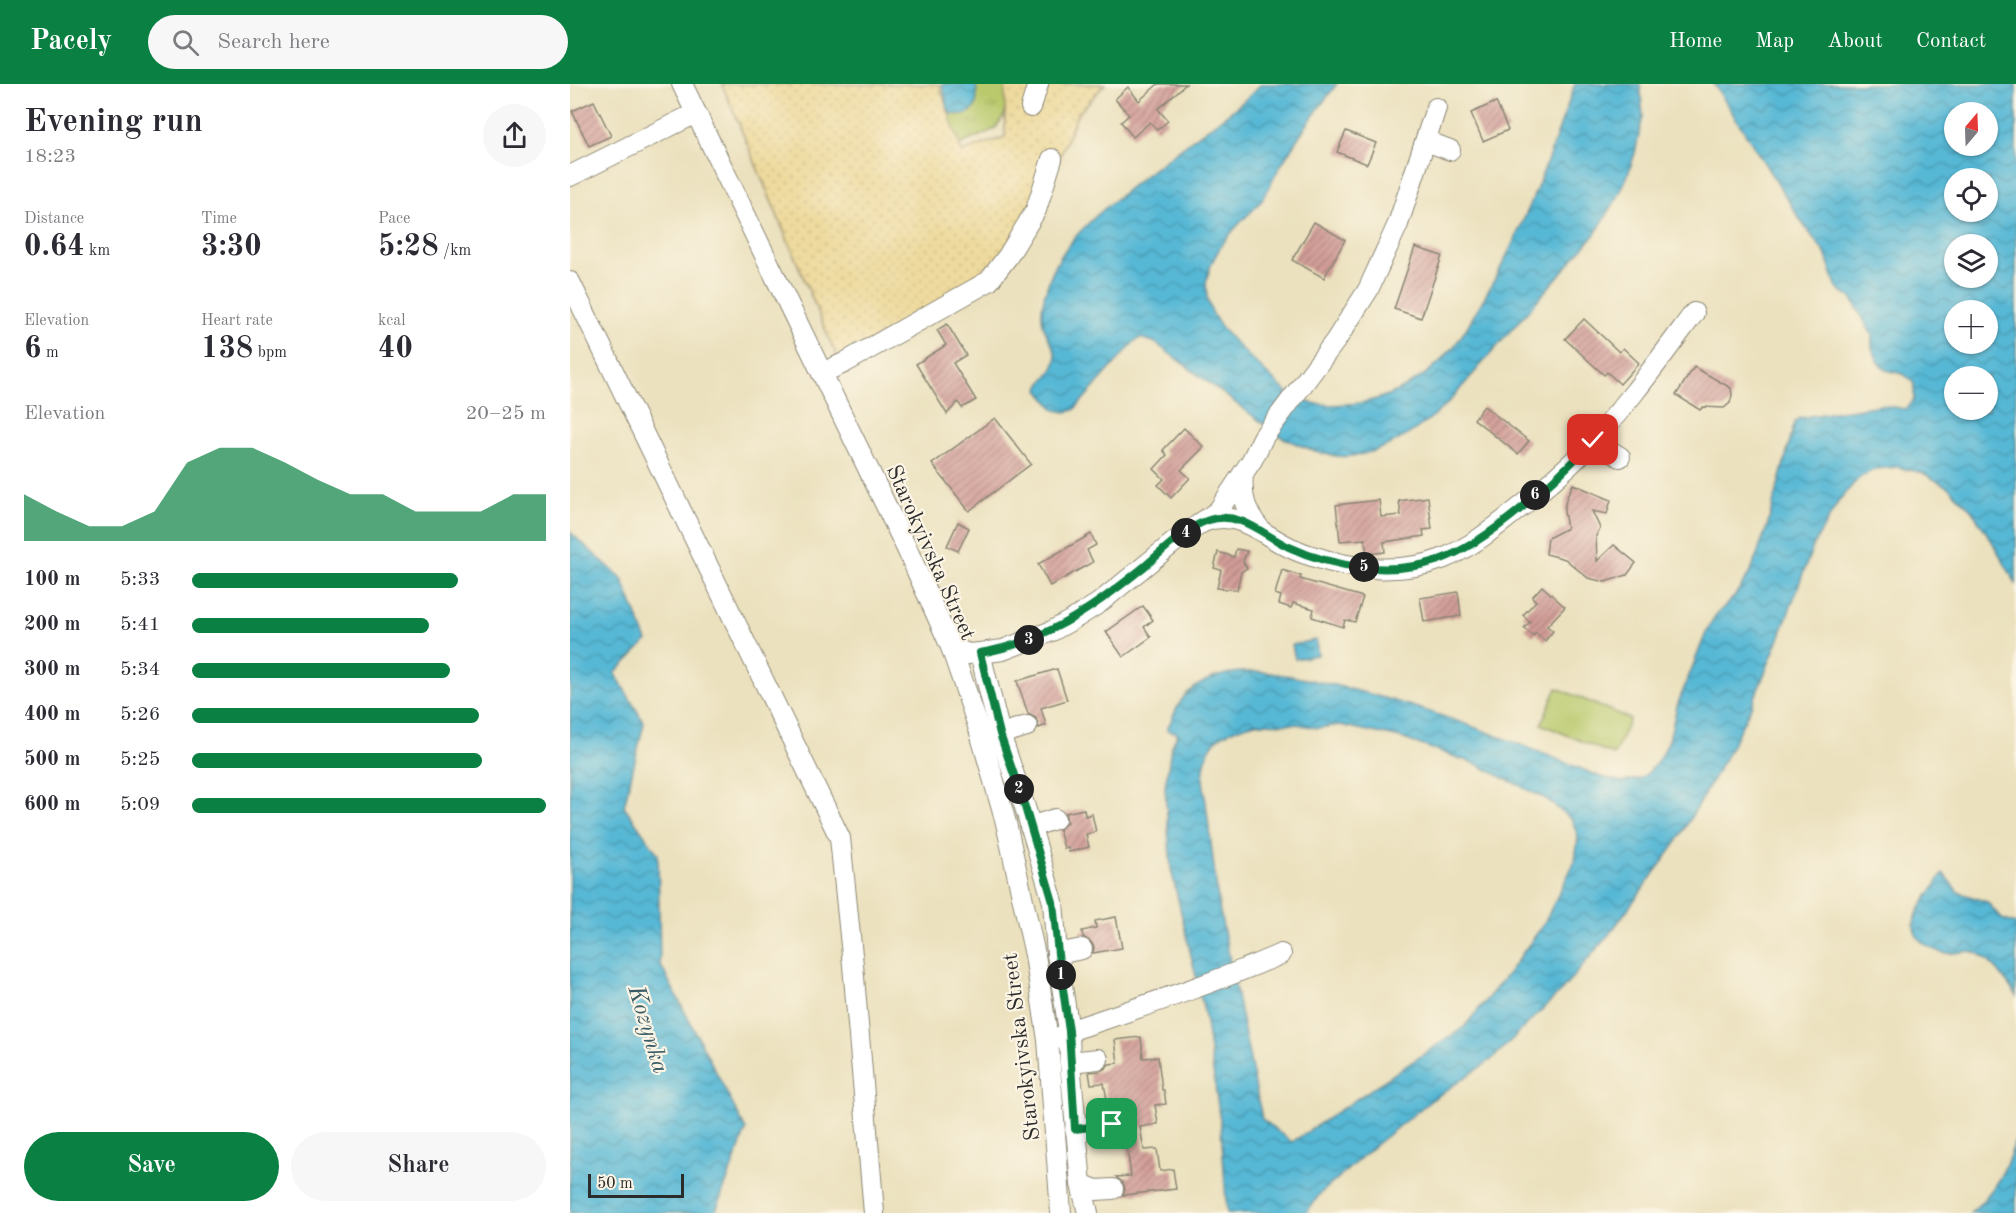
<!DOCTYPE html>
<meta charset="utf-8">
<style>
body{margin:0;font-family:"Old Standard TT",serif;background:#f7f7f7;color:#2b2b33;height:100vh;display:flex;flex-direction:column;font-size:22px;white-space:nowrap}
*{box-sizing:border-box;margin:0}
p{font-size:20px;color:#7c7c81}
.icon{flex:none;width:33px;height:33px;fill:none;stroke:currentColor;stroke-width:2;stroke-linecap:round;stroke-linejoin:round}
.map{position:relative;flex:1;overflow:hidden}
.sheet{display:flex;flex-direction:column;background:#fff;width:570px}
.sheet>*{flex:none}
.needle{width:39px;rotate:19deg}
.controls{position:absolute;left:1374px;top:18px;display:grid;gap:12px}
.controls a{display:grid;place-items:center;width:54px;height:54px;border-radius:50%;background:#fff;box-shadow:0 2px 4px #0004;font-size:30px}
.scale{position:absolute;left:18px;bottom:15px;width:96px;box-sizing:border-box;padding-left:6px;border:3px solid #2b2b2b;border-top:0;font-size:16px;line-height:21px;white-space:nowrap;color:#2b2b2b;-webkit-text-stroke:4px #fcf5e5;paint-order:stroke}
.pin{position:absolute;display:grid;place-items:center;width:51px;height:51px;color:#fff;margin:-26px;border-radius:12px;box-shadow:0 3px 9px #0006}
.km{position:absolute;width:30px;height:30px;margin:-15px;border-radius:50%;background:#222;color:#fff;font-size:16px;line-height:30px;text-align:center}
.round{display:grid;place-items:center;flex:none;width:63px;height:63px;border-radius:32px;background:#f7f7f7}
.summary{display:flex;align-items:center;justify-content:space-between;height:102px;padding:0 24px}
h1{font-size:33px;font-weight:600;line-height:45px}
.figures{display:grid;grid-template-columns:repeat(3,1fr);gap:9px;height:102px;padding:6px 24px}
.figures div{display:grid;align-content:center}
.figures b{font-size:30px;font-weight:600}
.figures small{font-size:16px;font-weight:400}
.figures p{font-size:16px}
.chart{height:168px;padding:12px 24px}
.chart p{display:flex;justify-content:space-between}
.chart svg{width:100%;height:108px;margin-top:6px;fill:#0b8043;opacity:.7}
.primary-button{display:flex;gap:12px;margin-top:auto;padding:12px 24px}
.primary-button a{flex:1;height:69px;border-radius:36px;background:#0b8043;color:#fff;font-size:24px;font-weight:600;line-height:69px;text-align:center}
.primary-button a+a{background:#f7f7f7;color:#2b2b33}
ul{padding:0 24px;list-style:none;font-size:20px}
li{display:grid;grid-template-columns:96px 72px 1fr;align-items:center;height:45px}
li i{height:15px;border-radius:8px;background:#0b8043}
header{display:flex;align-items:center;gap:36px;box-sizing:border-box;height:84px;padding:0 30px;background:#0b8043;color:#fff}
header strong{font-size:28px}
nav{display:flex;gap:33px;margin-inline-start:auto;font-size:21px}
.search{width:420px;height:54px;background:#f7f7f7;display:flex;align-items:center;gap:15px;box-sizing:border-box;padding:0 21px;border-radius:33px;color:#7c7c81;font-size:22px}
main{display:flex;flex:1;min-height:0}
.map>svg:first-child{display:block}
</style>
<header>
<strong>Pacely</strong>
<div class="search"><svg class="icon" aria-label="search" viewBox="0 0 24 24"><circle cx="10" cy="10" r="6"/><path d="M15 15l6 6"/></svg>Search here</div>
<nav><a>Home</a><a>Map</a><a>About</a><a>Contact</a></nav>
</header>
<main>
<section class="sheet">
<div class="summary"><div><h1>Evening run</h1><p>18:23</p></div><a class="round"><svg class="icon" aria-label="share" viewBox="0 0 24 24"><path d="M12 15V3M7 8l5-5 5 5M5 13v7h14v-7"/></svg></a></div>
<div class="figures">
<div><p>Distance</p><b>0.64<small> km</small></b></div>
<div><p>Time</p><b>3:30</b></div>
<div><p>Pace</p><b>5:28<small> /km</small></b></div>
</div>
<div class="figures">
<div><p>Elevation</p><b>6<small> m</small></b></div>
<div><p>Heart rate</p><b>138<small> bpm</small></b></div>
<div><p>kcal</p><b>40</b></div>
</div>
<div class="chart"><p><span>Elevation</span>20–25 m</p>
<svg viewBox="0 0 160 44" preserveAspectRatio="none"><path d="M0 44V25L10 32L20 38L30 38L40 32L50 12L60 6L70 6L80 12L90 19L100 25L110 25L120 32L130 32L140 32L150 25L160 25V44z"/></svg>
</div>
<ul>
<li><b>100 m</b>5:33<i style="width:75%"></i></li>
<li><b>200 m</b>5:41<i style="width:67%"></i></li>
<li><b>300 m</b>5:34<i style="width:73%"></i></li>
<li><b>400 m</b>5:26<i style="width:81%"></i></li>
<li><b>500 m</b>5:25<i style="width:82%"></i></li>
<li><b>600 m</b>5:09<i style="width:100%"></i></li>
</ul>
<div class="primary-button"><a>Save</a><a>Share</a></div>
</section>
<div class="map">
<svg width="1446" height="1129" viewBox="0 0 1446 1129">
<defs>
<pattern id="grass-tufts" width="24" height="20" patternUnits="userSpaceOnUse" patternTransform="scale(1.5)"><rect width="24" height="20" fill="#b9c96c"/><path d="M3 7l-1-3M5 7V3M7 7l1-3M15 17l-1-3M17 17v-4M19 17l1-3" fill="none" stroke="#9fad5e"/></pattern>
<pattern id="sand-dots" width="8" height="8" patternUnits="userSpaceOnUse" patternTransform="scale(1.5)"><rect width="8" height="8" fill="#eeda9e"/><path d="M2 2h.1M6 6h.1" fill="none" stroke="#cb8" stroke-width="1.8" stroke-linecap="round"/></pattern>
<pattern id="water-waves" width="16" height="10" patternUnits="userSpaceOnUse" patternTransform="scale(1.5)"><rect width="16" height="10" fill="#56b8d5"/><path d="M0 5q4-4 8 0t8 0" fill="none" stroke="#4796ad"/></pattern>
<pattern id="building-hatch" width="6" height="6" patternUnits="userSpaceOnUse" patternTransform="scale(1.5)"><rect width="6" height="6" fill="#d29d97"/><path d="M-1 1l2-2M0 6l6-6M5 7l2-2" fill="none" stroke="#ab807b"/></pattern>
</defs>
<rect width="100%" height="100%" fill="#fcf5e5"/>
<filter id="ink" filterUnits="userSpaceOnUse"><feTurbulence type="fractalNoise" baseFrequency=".0167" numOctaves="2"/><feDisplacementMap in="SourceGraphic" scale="12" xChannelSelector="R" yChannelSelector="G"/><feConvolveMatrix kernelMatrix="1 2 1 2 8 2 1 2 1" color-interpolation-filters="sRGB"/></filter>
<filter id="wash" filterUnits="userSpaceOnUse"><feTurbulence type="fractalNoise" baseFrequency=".008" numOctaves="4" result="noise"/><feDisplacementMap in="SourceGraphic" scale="24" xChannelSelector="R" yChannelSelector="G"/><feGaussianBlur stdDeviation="1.35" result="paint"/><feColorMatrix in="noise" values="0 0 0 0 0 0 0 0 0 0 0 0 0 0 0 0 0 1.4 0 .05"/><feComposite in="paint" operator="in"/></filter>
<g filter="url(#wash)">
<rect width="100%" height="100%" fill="#ebe1be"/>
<polygon fill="url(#grass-tufts)" stroke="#727a4c" stroke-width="1.5" points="406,0 441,0 445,15 425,45 327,89 406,2"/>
<polygon fill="url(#sand-dots)" stroke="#8c8264" stroke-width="1.5" points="152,0 369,0 392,68 435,53 435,0 535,0 507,31 466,130 422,189 268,276"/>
<polygon fill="#b9c96c" stroke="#727a4c" stroke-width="1.5" points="987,604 1060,635 1044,671 971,640"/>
<g fill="url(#water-waves)" stroke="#407280" stroke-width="1.5" fill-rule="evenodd">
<path d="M372 0H406C409 22 406 33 381 30L378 25Z"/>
<path d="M691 0H767C748 24 729 51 713 78 705 90 699 105 691 117 684 126 676 132 669 140 655 155 641 174 637 194 630 232 666 259 690 283 725 317 729 323 780 320 817 318 857 294 881 266 894 251 903 232 913 216 954 146 978 77 1005 0H1070L1073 32 1065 69 1057 93 1048 113 1025 150 877 320C850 345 818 368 781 372 760 375 728 361 710 352L584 258 570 254 565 257 504 326 496 328 485 326 469 306C471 294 485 289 486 275 487 265 478 255 475 246 470 234 472 221 475 210 485 170 510 145 541 119 569 95 598 74 627 52 650 36 672 21 691 0Z"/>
<path d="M1144 0H1446V500L1420 454 1400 424 1378 403 1353 389 1327 383 1305 385 1289 394 1270 415 1243 462 1210 552 1181 623 1157 671 1106 759 1041 848 993 905 922 975 859 1018 804 1062 749 1111 736 1129H657L651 1043 635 932 601 785 595 703 601 664 608 649 597 646C608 621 611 608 638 596 672 580 716 591 750 598 848 619 939 655 1031 693L1053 698 1069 695 1079 688 1092 671 1099 656 1107 622 1136 549 1145 532 1164 513 1181 487 1197 443 1225 338 1230 334 1240 332 1311 321 1335 325 1340 321 1344 315V300L1340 295 1333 290 1316 286 1310 281 1302 264V251L1282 215 1267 204 1255 169 1233 140ZM1384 28H1418V62H1384ZM1384 94H1418V128H1384ZM1384 160H1418V194H1384ZM1384 226H1418V260H1384ZM1384 292H1418V326H1384ZM685 639 726 640 748 644 770 641 831 654 906 680 976 715 1002 736 1008 753 1005 777 973 841 936 892 894 943 722 1058 692 1035 649 823 633 695C635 655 650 649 685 639Z"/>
<polygon points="0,448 52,495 77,557 45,589 74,639 54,722 88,770 90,880 176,1046 145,1129 0,1129"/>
<polygon points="746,556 748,571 725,575 722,561"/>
<path d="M1373 789 1388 808 1417 818 1432 835 1446 840V912C1437 898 1425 880 1409 870 1398 864 1389 870 1377 869 1370 869 1362 865 1356 861 1331 844 1351 822 1363 805 1367 800 1369 794 1373 789Z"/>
<path d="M1446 1053V1129H1400C1424 1109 1438 1083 1446 1053Z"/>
</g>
<g id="blocks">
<g fill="url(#building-hatch)">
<polygon points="588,0 616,0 588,25 598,37 587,46 580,38 563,53 551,38 559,31 545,15 558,3 569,17"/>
<polygon points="24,17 41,52 19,62 2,27"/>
<polygon points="926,18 938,46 913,57 901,29"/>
<polygon points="776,47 806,59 797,80 767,68"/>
<polygon points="744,138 775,156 754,194 722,176"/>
<polygon points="845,163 872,172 851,234 824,225"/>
<polygon points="1014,235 1049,268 1053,264 1069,279 1050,300 1037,288 1034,291 995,255"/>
<polygon points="377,240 396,271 383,279 406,316 392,324 388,318 377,330 346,280 376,261 367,246"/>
<polygon points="1124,283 1161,304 1162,311 1160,319 1154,324 1133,323 1130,326 1106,311"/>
<polygon points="914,322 959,357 948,370 904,335"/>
<polygon points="425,334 461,380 399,427 362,380"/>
<polygon points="614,344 634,363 611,386 620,394 601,414 588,401 594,395 584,385 597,371 593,366"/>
<polygon points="1003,400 1041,416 1037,430 1022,427 1030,444 1026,452 1027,477 1044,461 1066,479 1057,491 1035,498 1018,494 995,475 976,470 978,454 997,444 994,428 996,415"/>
<polygon points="858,413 862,445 853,446 854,452 814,458 815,468 797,470 795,455 770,457 766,421 809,416 811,433 831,431 829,417"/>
<polygon points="388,438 399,444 388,467 377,462"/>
<polygon points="521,450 526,461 517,466 523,478 480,502 468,480"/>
<polygon points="666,465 677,467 673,478 677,484 671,488 667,506 647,504 651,486 644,484 648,468 664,473"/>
<polygon points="712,486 731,492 730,495 793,513 785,538 775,536 773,543 742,533 744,525 723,519 721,524 709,520 711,512 705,510"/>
<polygon points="972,502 995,523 977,542 983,547 975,557 966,549 963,552 954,544 960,538 953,531 966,517 962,513"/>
<polygon points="888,508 891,532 854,538 850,514"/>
<polygon points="573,522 583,536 574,543 581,553 553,573 536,548"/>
<polygon points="487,585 497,616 471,624 476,641 469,644 466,634 458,630 447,597"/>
<polygon points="514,725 515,732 522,730 526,748 516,750 519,763 499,768 498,763 494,764 489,746 497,738 495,729"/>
<polygon points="546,833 552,864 523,869 524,863 521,858 513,853 512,847 526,844 525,837"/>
<polygon points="571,953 573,974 588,973 592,1006 594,1006 596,1020 585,1021 588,1040 570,1043 574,1066 587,1065 590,1087 603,1085 606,1105 553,1111 555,1105 553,1099 546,1093 561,1092 552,1028 539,1028 534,999 521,1000 519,988 530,987 536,984 539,980 548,979 545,956"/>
</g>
</g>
</g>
<g filter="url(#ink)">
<use href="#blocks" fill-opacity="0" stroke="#8b8674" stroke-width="1.5"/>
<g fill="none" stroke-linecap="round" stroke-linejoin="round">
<g stroke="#8b8674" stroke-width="22">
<g id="minor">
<polyline points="112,0 336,463 381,563 409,645 436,739 465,871 478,956 491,1129"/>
<polyline points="461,23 468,0"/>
<polyline points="856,57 880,66"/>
<polyline points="0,92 126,29"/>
<polyline points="0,198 270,754 283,881 304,1129"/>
<polyline points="252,289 274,279 419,197 438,172 466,126 482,75"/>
<polyline points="1023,356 1050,373"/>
<path d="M673 390C671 413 675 427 690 445"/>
<path d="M633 438C664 425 687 446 713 460 722 465 732 469 742 472 782 486 832 490 872 475 902 463 927 442 952 422 973 405 994 387 1013 368 1054 325 1089 276 1124 229"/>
<polyline points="381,563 398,570 410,569 433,566 482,547 507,533 529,519 603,459 648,427 682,376 694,352 766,256 798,206 828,140 866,24"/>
<polyline points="410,569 430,650 455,723 483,818 487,870 499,947 500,978 511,1100 518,1129"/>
<polyline points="430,650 457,642"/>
<polyline points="460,743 485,735"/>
<polyline points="487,870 512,865"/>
<path d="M489 954 499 947C571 923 642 900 711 870"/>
<polyline points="500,978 528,975"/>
<polyline points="505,1045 542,1040"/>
<polyline points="511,1100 526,1106 543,1105"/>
</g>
</g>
<use href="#minor" stroke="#fff" stroke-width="20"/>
</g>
</g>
<g fill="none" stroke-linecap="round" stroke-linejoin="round" filter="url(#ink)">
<g stroke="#fff" stroke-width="12">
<path id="route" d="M542 1040 505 1045 499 947 488 870 483 818 455 723 430 650 410 569C472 559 522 525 570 486 589 471 615 443 639 436 670 426 693 451 719 463 764 484 822 492 869 476 918 459 988 395 1023 356"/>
</g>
<use href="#route" stroke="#0b8043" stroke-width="8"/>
</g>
<g text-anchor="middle" stroke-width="4.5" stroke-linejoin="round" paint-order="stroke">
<g font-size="22" fill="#2b2b2b" stroke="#fcf5e5">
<text transform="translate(362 468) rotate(66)" y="8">Starokyivska Street</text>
<text transform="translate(450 963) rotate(-97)" y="8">Starokyivska Street</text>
</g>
<g font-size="24" font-style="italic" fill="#3a5c66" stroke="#fcf5e5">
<text transform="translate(79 945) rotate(73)" y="8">Kozynka</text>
</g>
</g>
</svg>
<div class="controls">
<a><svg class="needle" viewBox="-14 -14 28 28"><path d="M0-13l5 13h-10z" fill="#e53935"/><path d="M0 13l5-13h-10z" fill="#7c7c81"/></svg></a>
<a><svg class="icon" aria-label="locate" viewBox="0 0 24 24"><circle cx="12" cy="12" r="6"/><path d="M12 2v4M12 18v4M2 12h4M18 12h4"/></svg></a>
<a><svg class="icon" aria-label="layers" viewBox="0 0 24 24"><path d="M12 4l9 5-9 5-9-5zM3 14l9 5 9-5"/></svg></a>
<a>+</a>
<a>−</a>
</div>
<div class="scale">50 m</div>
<div class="pin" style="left:542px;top:1040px;background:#1e9e55"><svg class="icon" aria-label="arrive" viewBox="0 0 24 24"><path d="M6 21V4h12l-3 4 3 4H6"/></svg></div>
<div class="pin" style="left:1023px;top:356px;background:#d93025"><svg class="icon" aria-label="check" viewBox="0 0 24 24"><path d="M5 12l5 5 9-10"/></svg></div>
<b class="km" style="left:491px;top:891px">1</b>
<b class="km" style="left:449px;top:705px">2</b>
<b class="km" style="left:459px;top:556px">3</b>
<b class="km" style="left:616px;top:449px">4</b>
<b class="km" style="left:794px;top:483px">5</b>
<b class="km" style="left:965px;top:411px">6</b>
</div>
</main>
